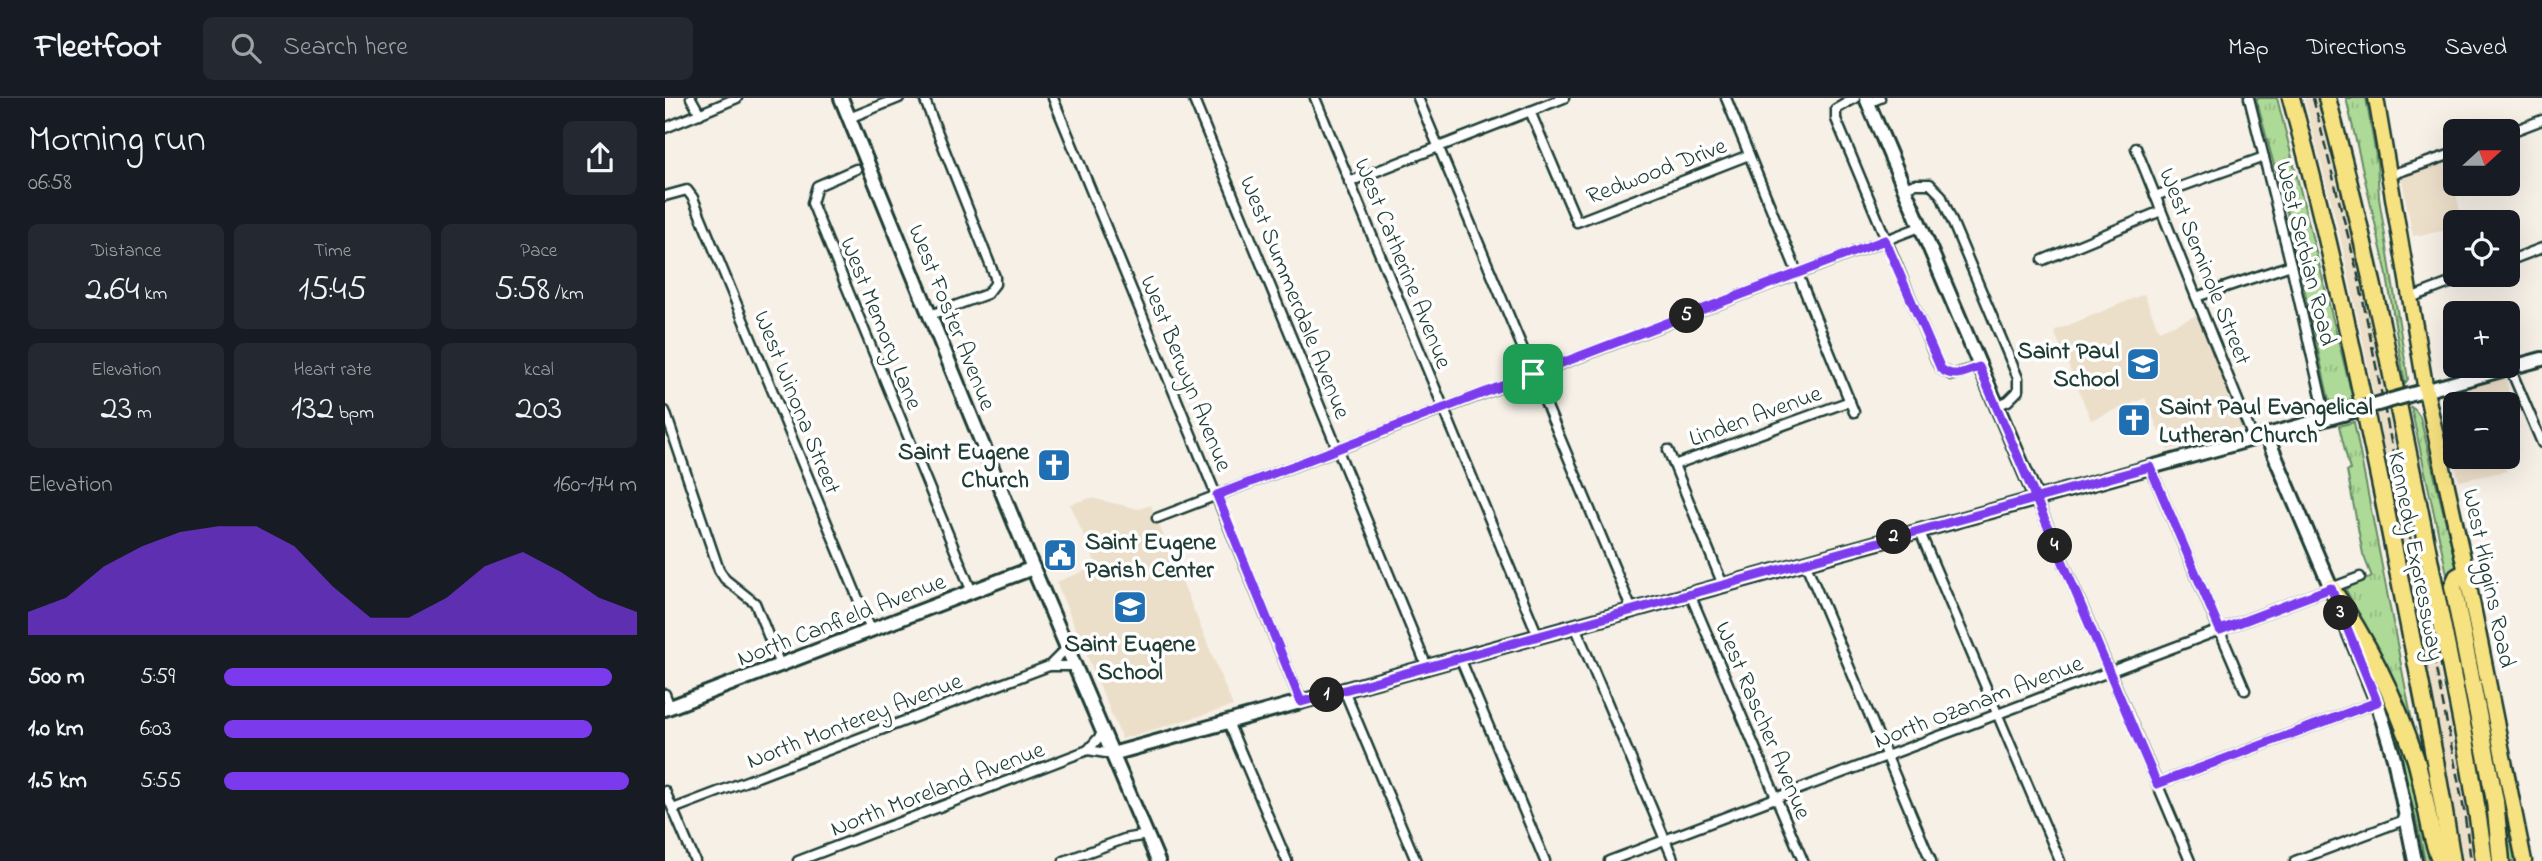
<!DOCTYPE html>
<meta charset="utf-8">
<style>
body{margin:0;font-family:"Indie Flower",sans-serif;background:#242831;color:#f1f3f6;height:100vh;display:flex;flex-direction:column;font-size:26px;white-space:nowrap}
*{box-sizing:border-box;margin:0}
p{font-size:23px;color:#9ea1a6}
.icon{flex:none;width:38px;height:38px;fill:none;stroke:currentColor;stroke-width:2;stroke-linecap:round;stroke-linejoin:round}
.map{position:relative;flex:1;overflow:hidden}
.panel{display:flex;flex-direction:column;background:#171b24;width:665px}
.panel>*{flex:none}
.needle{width:46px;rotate:69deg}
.fabs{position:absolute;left:1778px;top:21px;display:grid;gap:14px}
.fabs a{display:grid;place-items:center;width:77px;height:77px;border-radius:10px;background:#171b24;box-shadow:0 7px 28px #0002;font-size:35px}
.pin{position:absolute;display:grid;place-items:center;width:60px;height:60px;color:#fff;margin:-30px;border-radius:14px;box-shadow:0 4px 10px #0006}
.km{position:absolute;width:35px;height:35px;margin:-18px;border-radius:50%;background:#222;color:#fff;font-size:19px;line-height:35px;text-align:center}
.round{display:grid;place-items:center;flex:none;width:74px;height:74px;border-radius:10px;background:#242831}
.summary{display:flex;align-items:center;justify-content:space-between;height:119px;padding:0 28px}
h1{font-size:38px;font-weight:600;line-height:52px}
.figures{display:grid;grid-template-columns:repeat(3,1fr);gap:10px;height:119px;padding:7px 28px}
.figures div{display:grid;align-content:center;border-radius:10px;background:#242831;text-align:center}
.figures b{font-size:35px;font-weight:600}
.figures small{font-size:19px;font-weight:400}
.figures p{font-size:19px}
.chart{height:196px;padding:14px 28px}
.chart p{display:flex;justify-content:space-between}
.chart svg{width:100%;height:126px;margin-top:7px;fill:#7c3aed;opacity:.7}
ul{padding:0 28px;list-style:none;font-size:23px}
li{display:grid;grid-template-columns:112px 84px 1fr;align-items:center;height:52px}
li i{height:18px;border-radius:9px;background:#7c3aed}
header{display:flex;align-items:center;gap:42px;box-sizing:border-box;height:98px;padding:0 35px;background:#171b24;border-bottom:2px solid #363941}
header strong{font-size:33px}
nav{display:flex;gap:38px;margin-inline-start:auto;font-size:24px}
.search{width:490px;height:63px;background:#242831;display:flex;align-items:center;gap:18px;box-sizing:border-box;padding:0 24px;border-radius:10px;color:#9ea1a6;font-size:26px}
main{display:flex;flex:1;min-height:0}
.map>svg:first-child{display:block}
</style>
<header>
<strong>Fleetfoot</strong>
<div class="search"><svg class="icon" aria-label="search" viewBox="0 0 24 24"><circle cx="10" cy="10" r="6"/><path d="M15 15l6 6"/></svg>Search here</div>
<nav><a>Map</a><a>Directions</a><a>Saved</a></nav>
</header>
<main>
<section class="panel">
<div class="summary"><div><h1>Morning run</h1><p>06:58</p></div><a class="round"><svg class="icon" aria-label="share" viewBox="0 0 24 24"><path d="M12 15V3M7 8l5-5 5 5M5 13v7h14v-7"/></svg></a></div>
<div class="figures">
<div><p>Distance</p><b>2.64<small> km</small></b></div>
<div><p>Time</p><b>15:45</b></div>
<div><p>Pace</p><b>5:58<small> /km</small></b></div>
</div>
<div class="figures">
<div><p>Elevation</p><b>23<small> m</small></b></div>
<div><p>Heart rate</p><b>132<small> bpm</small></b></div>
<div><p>kcal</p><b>203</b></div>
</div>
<div class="chart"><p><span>Elevation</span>160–174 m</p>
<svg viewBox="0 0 160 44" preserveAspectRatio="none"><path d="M0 44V36L10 31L20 20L30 13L40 8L50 6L60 6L70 13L80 27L90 38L100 38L110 31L120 20L130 15L140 22L150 31L160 36V44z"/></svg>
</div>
<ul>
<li><b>500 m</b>5:59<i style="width:94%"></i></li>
<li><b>1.0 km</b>6:03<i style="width:89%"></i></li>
<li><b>1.5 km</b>5:55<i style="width:98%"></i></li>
</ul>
</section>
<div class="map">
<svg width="1877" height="763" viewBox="0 0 1877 763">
<defs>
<pattern id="grass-tufts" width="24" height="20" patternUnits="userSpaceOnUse" patternTransform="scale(1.75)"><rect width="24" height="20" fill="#aeda98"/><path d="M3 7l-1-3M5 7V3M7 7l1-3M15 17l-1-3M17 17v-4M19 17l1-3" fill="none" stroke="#95bc84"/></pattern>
</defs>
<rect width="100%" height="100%" fill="#f6f0e7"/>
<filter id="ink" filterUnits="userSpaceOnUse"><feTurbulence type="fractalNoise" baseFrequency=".0143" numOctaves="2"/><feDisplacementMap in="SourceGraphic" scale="14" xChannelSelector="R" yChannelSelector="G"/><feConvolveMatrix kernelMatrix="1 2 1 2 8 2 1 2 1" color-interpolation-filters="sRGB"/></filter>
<g filter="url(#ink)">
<g fill="#ecdfca">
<polygon points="1639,0 1651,0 1698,188 1802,710 1809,763 1797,763 1783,676 1698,243 1674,134"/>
<polygon points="1784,59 1797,124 1790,124 1790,131 1748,138 1736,77"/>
<polygon points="1479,196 1494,233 1533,217 1579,330 1502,352 1480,300 1426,322 1389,233"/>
<polygon points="1841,279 1853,353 1843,356 1843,306 1790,306 1790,359 1836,359 1842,373 1794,383 1778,313 1778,304 1781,298 1792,291"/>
<polygon points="426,400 474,411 486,407 568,608 457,641 391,484 432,468 405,406"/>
</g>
<g fill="url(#grass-tufts)" stroke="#668c66" stroke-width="2">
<polygon points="1591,0 1612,0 1688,301 1672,305 1664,302 1623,119"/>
<polygon points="1681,0 1701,0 1712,64 1714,100 1743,281 1740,286 1721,172"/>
<polygon points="1746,309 1750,312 1755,319 1792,470 1784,485"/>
<polygon points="1689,324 1752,649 1712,551 1680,490 1707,479 1698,456 1682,373 1685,372 1674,328"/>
<polygon points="1794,486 1798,489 1850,763 1842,763"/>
<path d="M1696 546 1737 632 1768 763H1760C1745 686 1724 618 1696 546Z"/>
</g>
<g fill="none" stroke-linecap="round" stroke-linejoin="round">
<g stroke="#1f3d34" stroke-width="13">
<g id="street">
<polyline points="26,0 35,16"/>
<polyline points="259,0 330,179 330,186 322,196 265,217"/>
<polyline points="388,0 636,604"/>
<polyline points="528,0 762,569"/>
<polyline points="650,0 873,538"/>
<polyline points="753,0 967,512"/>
<polyline points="1061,0 1189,314"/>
<polyline points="1190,0 1171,11 1171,21 1273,266 1276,271 1287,277 1314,269"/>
<polyline points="1584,0 1626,167 1661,320"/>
<polyline points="1203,5 1215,0"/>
<polyline points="865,13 912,124 1084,57"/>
<polyline points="184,20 234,0"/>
<polyline points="0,30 72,0"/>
<polyline points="1843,35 1877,22"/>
<polyline points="1471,50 1588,340"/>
<polyline points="191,71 152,88 147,105 307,494"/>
<polyline points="1725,77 1790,55"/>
<polyline points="684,84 899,0"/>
<polyline points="1239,90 1250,86 1265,86 1276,97 1353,280 1353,293 1343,303 1331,308"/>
<polyline points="0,98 22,92 28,100 206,532"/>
<polyline points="1490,98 1599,59"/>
<polyline points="1378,162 1496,113"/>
<polyline points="1843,163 1877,150"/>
<polyline points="1531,199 1626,167"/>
<polyline points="1745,200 1806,177"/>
<polyline points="1845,270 1877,345"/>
<polyline points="0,313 54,472 60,481 90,505 115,567"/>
<polyline points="1003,352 1058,487"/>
<polyline points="1009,367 1185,303"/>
<polyline points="1485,369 1580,592"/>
<polyline points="1371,400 1525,763"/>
<polyline points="492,420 1255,129"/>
<polyline points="1254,432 1395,763"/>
<polyline points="1140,464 1266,763"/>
<polyline points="1025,496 1138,763"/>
<polyline points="910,528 1009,763"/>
<polyline points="795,560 880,763"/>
<polyline points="384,568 402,550"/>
<polyline points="679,592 751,763"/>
<polyline points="0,596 5,609"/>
<polyline points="563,624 622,763"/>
<polyline points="423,652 447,656"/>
<polyline points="1492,686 1712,604"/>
<polyline points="0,693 30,763"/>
<polyline points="8,711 384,568 410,568"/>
<polyline points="133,763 423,652 438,635"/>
<polyline points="399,763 459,741 482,737"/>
<polyline points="944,763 1695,479"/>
<polyline points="1630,763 1742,721"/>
</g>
</g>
<g stroke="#1f3d34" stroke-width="18">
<g id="secondary">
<polyline points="176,0 368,470 493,763"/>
<polyline points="1201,0 1371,400"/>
<polyline points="1744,297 1877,261"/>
<polyline points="1601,337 1669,497"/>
<polyline points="1677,517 1712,604 1729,660 1750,763"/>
<polyline points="0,611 368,470"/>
<polyline points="447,656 1678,316"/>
</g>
</g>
<g stroke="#1f3d34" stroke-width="19">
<polyline id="primary" points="1711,0 1761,293 1801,474 1859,763"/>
</g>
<g stroke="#1f3d34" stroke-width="21">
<g id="highway">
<path d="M1626 0C1663 133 1691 268 1719 403 1743 523 1768 642 1787 763"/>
<path d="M1662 0C1702 149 1732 299 1762 450 1782 554 1806 658 1819 763"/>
<polyline points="1801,474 1792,479 1788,488 1830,703 1836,763"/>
<path d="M1666 490C1702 542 1730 599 1750 659 1760 689 1763 736 1776 763"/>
</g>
</g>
<use href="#street" stroke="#fff" stroke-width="8"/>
<use href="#secondary" stroke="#fff" stroke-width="12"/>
<use href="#primary" stroke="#f7e281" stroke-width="14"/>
<use href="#highway" stroke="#f7e281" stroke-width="16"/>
<polyline stroke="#1f3d34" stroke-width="2.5" stroke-dasharray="10 5" stroke-linecap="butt" points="1648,0 1693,177 1799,712 1806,763"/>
<g stroke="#1f3d34" stroke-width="18" stroke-linecap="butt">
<polyline id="secondary-bridge" points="1678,316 1744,297"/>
</g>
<use href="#secondary-bridge" stroke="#fff" stroke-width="12"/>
</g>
</g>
<g fill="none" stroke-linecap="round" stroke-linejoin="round" filter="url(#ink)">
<g stroke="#fff" stroke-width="14">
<path id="route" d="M868 276 552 397 636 604C908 528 1180 453 1452 378L1485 369 1555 532 1666 490 1712 604 1492 686C1432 547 1375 407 1314 269 1300 274 1289 281 1276 271L1220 142 868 276"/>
</g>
<use href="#route" stroke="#7c3aed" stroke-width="9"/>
</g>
<defs>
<g id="school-square" transform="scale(1.75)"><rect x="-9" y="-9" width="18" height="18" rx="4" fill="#1f6fb2" stroke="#fff"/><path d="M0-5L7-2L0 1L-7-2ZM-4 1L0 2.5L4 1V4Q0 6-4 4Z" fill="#fff"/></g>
<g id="church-square" transform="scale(1.75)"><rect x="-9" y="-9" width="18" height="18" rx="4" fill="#1f6fb2" stroke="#fff"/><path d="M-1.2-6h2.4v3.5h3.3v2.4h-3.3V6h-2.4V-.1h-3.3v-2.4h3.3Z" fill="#fff"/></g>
<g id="civic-square" transform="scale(1.75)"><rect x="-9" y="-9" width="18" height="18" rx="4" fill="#1f6fb2" stroke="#fff"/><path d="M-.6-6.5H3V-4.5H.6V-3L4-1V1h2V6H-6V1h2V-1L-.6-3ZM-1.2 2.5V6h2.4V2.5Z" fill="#fff"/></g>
</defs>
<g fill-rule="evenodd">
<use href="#school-square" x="1478" y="266"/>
<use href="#church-square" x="1469" y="322"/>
<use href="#church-square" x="389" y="367"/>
<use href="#civic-square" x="395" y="457"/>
<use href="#school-square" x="465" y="509"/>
</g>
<g text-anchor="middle" stroke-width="7" stroke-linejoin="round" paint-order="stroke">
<g font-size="24" fill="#1f3d34" stroke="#fff">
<text transform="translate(991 72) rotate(-21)" y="8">Redwood Drive</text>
<text transform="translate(1642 155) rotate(76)" y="8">West Serbian Road</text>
<text transform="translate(739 165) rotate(68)" y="8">West Catherine Avenue</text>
<text transform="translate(1541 168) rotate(68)" y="8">West Seminole Street</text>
<text transform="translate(631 199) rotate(68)" y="8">West Summerdale Avenue</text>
<text transform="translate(288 219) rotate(68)" y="8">West Foster Avenue</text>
<text transform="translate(217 225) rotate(68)" y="8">West Memory Lane</text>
<text transform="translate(522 275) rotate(68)" y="8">West Berwyn Avenue</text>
<text transform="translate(133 304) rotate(68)" y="8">West Winona Street</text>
<text transform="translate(1090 317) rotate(-20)" y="8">Linden Avenue</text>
<text transform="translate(1752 458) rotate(79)" y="8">Kennedy Expressway</text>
<text transform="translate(1825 480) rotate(78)" y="8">West Higgins Road</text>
<text transform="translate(176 521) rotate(-21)" y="8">North Canfield Avenue</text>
<text transform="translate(1313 603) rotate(-21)" y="8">North Ozanam Avenue</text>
<text transform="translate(189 622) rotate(-21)" y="8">North Monterey Avenue</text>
<text transform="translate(1099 622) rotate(67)" y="8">West Rascher Avenue</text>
<text transform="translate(272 690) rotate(-21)" y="8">North Moreland Avenue</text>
</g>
<g font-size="24" font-weight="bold" fill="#1f3d34" stroke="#fff" text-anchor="end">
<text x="1454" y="260">Saint Paul<tspan x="1454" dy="28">School</tspan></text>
<text x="1494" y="316" text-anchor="start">Saint Paul Evangelical<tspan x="1494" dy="28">Lutheran Church</tspan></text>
<text x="364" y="361">Saint Eugene<tspan x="364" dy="28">Church</tspan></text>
<text x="420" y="451" text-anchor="start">Saint Eugene<tspan x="420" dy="28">Parish Center</tspan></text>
<text x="465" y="553" text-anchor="middle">Saint Eugene<tspan x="465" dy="28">School</tspan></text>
</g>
</g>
</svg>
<div class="fabs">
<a><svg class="needle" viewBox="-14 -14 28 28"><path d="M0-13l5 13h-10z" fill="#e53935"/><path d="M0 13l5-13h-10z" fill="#9ea1a6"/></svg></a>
<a><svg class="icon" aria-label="locate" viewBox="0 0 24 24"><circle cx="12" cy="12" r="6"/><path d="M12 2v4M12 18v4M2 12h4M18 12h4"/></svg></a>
<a>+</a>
<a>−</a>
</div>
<div class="pin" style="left:868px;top:276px;background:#1e9e55"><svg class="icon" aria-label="arrive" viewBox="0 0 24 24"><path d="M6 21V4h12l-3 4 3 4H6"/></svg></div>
<b class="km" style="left:662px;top:597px">1</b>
<b class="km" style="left:1229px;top:439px">2</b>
<b class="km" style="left:1676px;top:515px">3</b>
<b class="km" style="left:1390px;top:448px">4</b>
<b class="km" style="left:1022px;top:218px">5</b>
</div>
</main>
